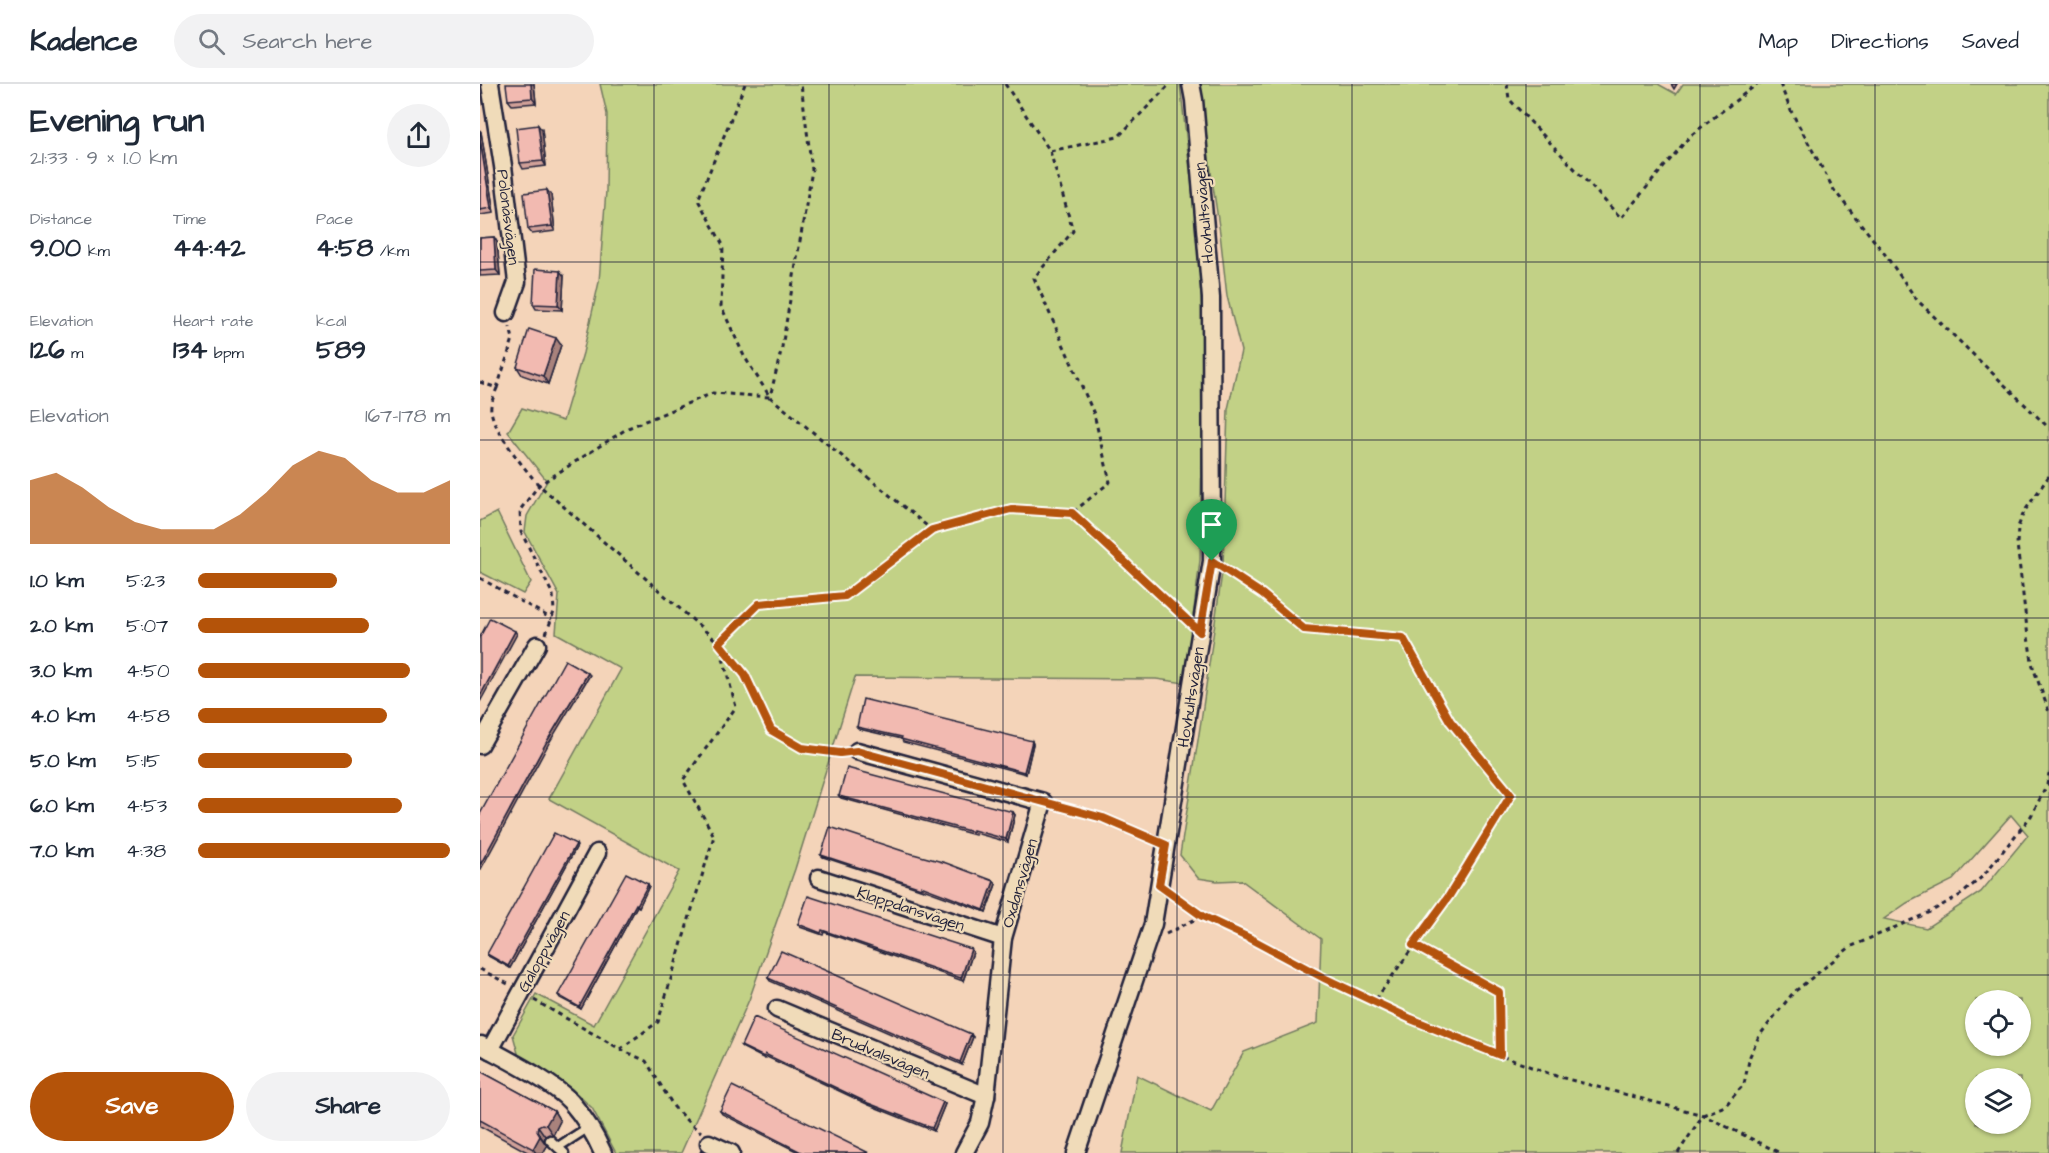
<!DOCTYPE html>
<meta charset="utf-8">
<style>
body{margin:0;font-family:"Architects Daughter",sans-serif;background:#f2f2f3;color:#1f2937;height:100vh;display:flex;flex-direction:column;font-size:22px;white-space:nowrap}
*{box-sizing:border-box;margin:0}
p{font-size:20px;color:#747a83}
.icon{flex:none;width:33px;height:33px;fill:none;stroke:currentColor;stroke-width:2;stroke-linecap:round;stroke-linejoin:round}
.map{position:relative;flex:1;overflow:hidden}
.drawer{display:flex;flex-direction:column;background:#fff;width:480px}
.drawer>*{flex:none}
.controls{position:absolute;left:1485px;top:906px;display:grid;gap:12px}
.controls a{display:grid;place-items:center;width:66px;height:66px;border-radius:50%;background:#fff;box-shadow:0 2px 4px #0004;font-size:30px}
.pin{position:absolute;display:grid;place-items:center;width:51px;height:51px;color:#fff;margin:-62px -26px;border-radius:50% 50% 50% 0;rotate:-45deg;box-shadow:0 0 6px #0007}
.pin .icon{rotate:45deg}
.round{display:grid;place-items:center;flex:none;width:63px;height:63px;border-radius:32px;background:#f2f2f3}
.overview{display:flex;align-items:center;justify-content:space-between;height:102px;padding:0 30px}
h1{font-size:33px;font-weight:700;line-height:45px}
.metrics{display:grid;grid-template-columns:repeat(3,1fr);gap:9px;height:102px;padding:6px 30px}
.metrics div{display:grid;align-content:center}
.metrics b{font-size:26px;font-weight:700}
.metrics small{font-size:16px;font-weight:400}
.metrics p{font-size:16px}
.chart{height:168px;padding:12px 30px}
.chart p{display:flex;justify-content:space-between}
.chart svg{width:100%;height:108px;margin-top:6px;fill:#b45309;opacity:.7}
.primary-button{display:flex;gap:12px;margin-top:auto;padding:12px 30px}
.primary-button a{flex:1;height:69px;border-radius:36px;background:#b45309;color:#fff;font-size:24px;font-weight:700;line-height:69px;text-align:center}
.primary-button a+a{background:#f2f2f3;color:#1f2937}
ul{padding:0 30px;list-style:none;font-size:20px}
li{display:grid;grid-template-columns:96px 72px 1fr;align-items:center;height:45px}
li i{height:15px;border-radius:8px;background:#b45309}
header{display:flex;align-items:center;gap:36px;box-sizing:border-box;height:84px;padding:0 30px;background:#fff;border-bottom:2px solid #e0e1e3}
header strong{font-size:28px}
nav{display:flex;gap:33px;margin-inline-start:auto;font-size:21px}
.search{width:420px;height:54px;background:#f2f2f3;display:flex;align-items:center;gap:15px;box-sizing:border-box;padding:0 21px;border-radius:33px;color:#747a83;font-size:22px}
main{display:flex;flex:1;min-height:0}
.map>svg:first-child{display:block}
</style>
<header>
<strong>Kadence</strong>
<div class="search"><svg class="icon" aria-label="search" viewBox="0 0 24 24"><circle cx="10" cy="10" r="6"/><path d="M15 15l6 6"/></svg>Search here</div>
<nav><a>Map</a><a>Directions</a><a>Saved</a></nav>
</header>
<main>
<section class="drawer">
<div class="overview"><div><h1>Evening run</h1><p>21:33 · 9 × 1.0 km</p></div><a class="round"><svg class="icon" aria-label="share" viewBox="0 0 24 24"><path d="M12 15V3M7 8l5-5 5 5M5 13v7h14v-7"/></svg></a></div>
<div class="metrics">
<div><p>Distance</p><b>9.00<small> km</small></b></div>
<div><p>Time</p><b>44:42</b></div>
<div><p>Pace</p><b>4:58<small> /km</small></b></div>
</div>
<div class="metrics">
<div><p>Elevation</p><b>126<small> m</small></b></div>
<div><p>Heart rate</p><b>134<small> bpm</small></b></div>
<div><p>kcal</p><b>589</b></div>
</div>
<div class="chart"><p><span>Elevation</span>167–178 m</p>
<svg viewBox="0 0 160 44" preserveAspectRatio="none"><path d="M0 44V18L10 15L20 21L30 29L40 35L50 38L60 38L70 38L80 32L90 23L100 12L110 6L120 9L130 18L140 23L150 23L160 18V44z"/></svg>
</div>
<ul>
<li><b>1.0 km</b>5:23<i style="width:55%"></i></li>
<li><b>2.0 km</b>5:07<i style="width:68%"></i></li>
<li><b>3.0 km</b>4:50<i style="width:84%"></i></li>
<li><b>4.0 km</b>4:58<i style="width:75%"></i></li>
<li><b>5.0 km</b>5:15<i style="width:61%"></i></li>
<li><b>6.0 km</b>4:53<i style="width:81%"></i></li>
<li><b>7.0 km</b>4:38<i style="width:100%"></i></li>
</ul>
<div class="primary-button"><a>Save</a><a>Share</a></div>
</section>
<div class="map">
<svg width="1569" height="1069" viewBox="0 0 1569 1069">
<rect width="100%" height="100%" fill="#f4d4b9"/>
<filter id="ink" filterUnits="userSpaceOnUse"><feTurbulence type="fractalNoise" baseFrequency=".0167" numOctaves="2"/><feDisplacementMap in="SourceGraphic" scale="12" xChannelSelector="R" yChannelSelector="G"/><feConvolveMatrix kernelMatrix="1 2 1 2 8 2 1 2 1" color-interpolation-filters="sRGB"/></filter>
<g filter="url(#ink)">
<g fill="#c2d186" stroke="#727a60" stroke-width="1.5" fill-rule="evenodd">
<polygon points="120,0 700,0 716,138 724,257 720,476 705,599 676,595 375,593 315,785 269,916 201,1069 136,1069 112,1024 91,1004 39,973 33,951 56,910 114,941 199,787 69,715 141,585 76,549 79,511 45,448 47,432 67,397 28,348 42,324 83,337 103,269 119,198 126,107 127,30"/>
<path d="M718 0H1178L1196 10 1203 0H1569V1069H642L657 991 731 1027 764 968 838 939 841 855 761 796 737 797 718 794 700 771 721 637 743 482 748 325 761 267 747 212 740 149ZM1531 731 1548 751 1501 808 1446 844 1404 835 1427 819 1473 796ZM1496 916H1540V962H1496ZM1496 994H1540V1040H1496Z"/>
<polygon points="17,428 51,498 43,510 0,488 0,437"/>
</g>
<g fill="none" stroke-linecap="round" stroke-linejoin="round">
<g stroke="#22223b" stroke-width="13">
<g id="service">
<polyline points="70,1056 84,1069"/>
<polyline points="78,1063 109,1043"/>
</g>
</g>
<g stroke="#22223b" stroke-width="21">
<g id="minor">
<polyline points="10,0 23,82 37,198 26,229"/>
<polyline points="0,661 57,561"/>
<polyline points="377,667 563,718 523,854 506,1012 500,1039 484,1069"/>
<polyline points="339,794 523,854"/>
<polyline points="297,925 506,1012"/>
<path d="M1 961C26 975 73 998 91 1018 104 1033 115 1051 123 1069"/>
<polyline points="10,966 117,769"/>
<polyline points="229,1059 251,1069"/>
<polyline points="596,1069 673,840 732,477 731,214 714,16 711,0"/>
</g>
</g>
<g stroke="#22223b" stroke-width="3" stroke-dasharray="4.5 4.5" stroke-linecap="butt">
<polyline points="525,0 570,67 638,53 690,0"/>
<polyline points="1027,0 1029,15 1141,134 1210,52 1277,0"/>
<polyline points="1300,0 1311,27 1354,106 1404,169 1437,216 1569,344"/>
<polyline points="0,298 17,304 33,255 30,243"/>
<path d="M17 304C15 309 12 316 11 322 8 340 46 387 59 401L239 559 265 591 291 646 322 664 363 668"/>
<polyline points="1569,392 1544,428 1538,443 1537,460 1548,553 1553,583 1569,628"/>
<polyline points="592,429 708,537"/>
<polyline points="453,446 531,425 592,429 630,398 614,330 554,194 593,147 570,67"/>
<polyline points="745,486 782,510 824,545 923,554 970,637 1031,711 969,812 894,918"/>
<polyline points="0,494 72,535"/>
<polyline points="66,550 74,528 73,511 41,448 40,426 59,401 148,344 233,309 290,313 264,272 241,222 243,161 218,116 265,0"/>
<polyline points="576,722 623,734 672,755"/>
<polyline points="692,810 722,832 846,895 931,935 1002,965 1076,992 1223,1031 1300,1069"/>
<polyline points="686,850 722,832"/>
<polyline points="933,861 1019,908 1020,971"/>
<polyline points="0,885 28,900"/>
<polyline points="54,916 140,965 166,977 194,1023 209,1039 221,1048"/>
<polyline points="140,965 178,938 234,752 203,696 256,623 239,559 279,520 365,512 452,446 290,313 302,263 332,86 321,0"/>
<polyline points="1198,1069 1223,1031 1245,1022 1264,1000 1270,972 1279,952 1313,909 1370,863 1450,828 1482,810 1503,792 1551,732 1567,701 1569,689"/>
</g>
<use href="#service" stroke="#f0dbb9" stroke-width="8"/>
<use href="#minor" stroke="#f0dbb9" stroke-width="16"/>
</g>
<g fill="#d0a098" stroke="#22223b" stroke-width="1.5">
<polygon points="54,0 56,19 32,21 28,16"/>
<polygon points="0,46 1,48 14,129 0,131"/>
<polygon points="62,46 66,82 43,85 40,79"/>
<polygon points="71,111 75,147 52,150 48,145"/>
<polygon points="14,153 17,158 20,191 0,192 0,154"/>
<polygon points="84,192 82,226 56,225 53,220"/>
<polygon points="81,261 68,300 42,291 37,283"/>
<polygon points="377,643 552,657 553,660 546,690 423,658 422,655 379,645"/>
<polygon points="359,712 533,728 535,731 528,758 495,749 495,751 361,714"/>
<polygon points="97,762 30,884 8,872 7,870"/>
<polygon points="341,771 516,800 506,828 443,805 443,806 343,773"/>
<polygon points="168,800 169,802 159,823 157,822 101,925 80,914 78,911"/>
<polygon points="318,840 491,865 493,868 483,897 344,848 343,851 320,843"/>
<polygon points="288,894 493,953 482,981 290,897"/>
<polygon points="261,962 465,1020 454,1047 389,1021 287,973 285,975 263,964"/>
<polygon points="0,987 74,1027 80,1037 73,1051 69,1050 65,1052 64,1057 67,1062 63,1069 49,1069 0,1042"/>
<polygon points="240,1027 389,1069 320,1069 242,1030"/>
</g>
<g fill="#a9827c" stroke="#22223b" stroke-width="1.5">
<polygon points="51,0 54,0 56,19 52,14"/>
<polygon points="1191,0 1197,0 1194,5"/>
<polygon points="58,41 62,46 66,82 63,77"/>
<polygon points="0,46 1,48 14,129 11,124 0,56"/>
<polygon points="67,106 71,111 75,147 72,142"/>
<polygon points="14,153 17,158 20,191 16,186"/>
<polygon points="80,187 84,192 82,226 78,221"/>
<polygon points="76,254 81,261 68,300 63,292"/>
<polygon points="35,547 37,550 0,618 0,612"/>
<polygon points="108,589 110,591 69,659 0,787 0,781 67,657"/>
<polygon points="552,657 553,660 546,690 544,688"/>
<polygon points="533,728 535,731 528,758 526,755"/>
<polygon points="96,760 97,762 30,884 28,882"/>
<polygon points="514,797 516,800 506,828 504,826"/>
<polygon points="168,800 169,802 159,823 157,821"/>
<polygon points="156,820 157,822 101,925 99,923"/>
<polygon points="491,865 493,868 483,897 481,894"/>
<polygon points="491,950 493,953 482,981 480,978"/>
<polygon points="463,1018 465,1020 454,1047 452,1044"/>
<polygon points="74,1027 80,1037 73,1051 66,1041"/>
<polygon points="58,1042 65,1052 64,1057 57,1047"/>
<polygon points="60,1052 67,1062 63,1069 56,1069 53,1065"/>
</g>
<g fill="#f2bab1" stroke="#22223b" stroke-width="1.5">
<polygon points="26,0 51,0 52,14 28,16"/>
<polygon points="58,41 63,77 40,79 36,44"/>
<polygon points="0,56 11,124 0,126"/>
<polygon points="67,106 72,142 48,145 44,109"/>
<polygon points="14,153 16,186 0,187 0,154"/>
<polygon points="55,185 80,187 78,221 53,220"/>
<polygon points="49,245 76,254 63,292 37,283"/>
<polygon points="10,534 35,547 0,612 0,553"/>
<polygon points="85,576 108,589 67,657 0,781 0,730"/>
<polygon points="383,615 552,657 544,688 421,655 422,653 377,643"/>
<polygon points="367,684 533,728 526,755 493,746 493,748 359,712"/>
<polygon points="350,743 426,768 466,779 514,797 504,826 441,802 441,804 341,771"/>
<polygon points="74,749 96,760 28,882 7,870"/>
<polygon points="146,789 168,800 157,821 156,820 99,923 78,911"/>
<polygon points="328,812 491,865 481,894 342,846 341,849 318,840"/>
<polygon points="301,867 491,950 480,978 288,894"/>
<polygon points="274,933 463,1018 452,1044 388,1019 285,970 284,973 261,962"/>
<polygon points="0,987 74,1027 66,1041 62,1040 58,1042 57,1047 60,1052 53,1065 0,1036"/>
<polygon points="252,1002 389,1069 323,1069 240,1027"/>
<polygon points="221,1066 227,1069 220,1069"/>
</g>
</g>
<g fill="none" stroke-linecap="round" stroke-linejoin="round" filter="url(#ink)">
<g stroke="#fff" stroke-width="12">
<polygon id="route" points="531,425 592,429 720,548 732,477 782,510 824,545 923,554 970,637 1031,711 969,812 933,861 1019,908 1020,971 931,935 846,895 769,854 722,832 679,801 686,761 623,734 377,667 360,669 322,664 291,646 265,591 239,559 279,520 365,512 452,446"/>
</g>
<use href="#route" stroke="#b45309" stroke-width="8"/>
</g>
<path fill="none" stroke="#22223b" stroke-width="1.5" stroke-opacity="0.55" d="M174 0V1069M349 0V1069M523 0V1069M697 0V1069M872 0V1069M1046 0V1069M1220 0V1069M1395 0V1069M0 178H1569M0 356H1569M0 534H1569M0 713H1569M0 891H1569"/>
<g text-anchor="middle" stroke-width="4.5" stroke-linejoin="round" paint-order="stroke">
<g font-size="16" fill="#22223b" stroke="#f0dbb9">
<text transform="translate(723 129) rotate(-95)" y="6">Hovhultsvägen</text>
<text transform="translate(29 133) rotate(83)" y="6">Polonäsvägen</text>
<text transform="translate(710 613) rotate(-81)" y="6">Hovhultsvägen</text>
<text transform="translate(539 799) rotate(-74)" y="6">Oxdansvägen</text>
<text transform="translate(431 824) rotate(18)" y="6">Klappdansvägen</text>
<text transform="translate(63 867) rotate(-61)" y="6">Galoppvägen</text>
<text transform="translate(401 969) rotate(23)" y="6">Brudvalsvägen</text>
</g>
</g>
</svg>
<div class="controls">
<a><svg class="icon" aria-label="locate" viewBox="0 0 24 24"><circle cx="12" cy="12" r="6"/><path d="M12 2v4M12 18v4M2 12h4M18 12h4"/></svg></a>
<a><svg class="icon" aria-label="layers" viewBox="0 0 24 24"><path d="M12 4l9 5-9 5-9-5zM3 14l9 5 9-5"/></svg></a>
</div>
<div class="pin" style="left:732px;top:477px;background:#1e9e55"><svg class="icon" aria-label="arrive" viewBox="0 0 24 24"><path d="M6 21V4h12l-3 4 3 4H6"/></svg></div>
</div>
</main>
